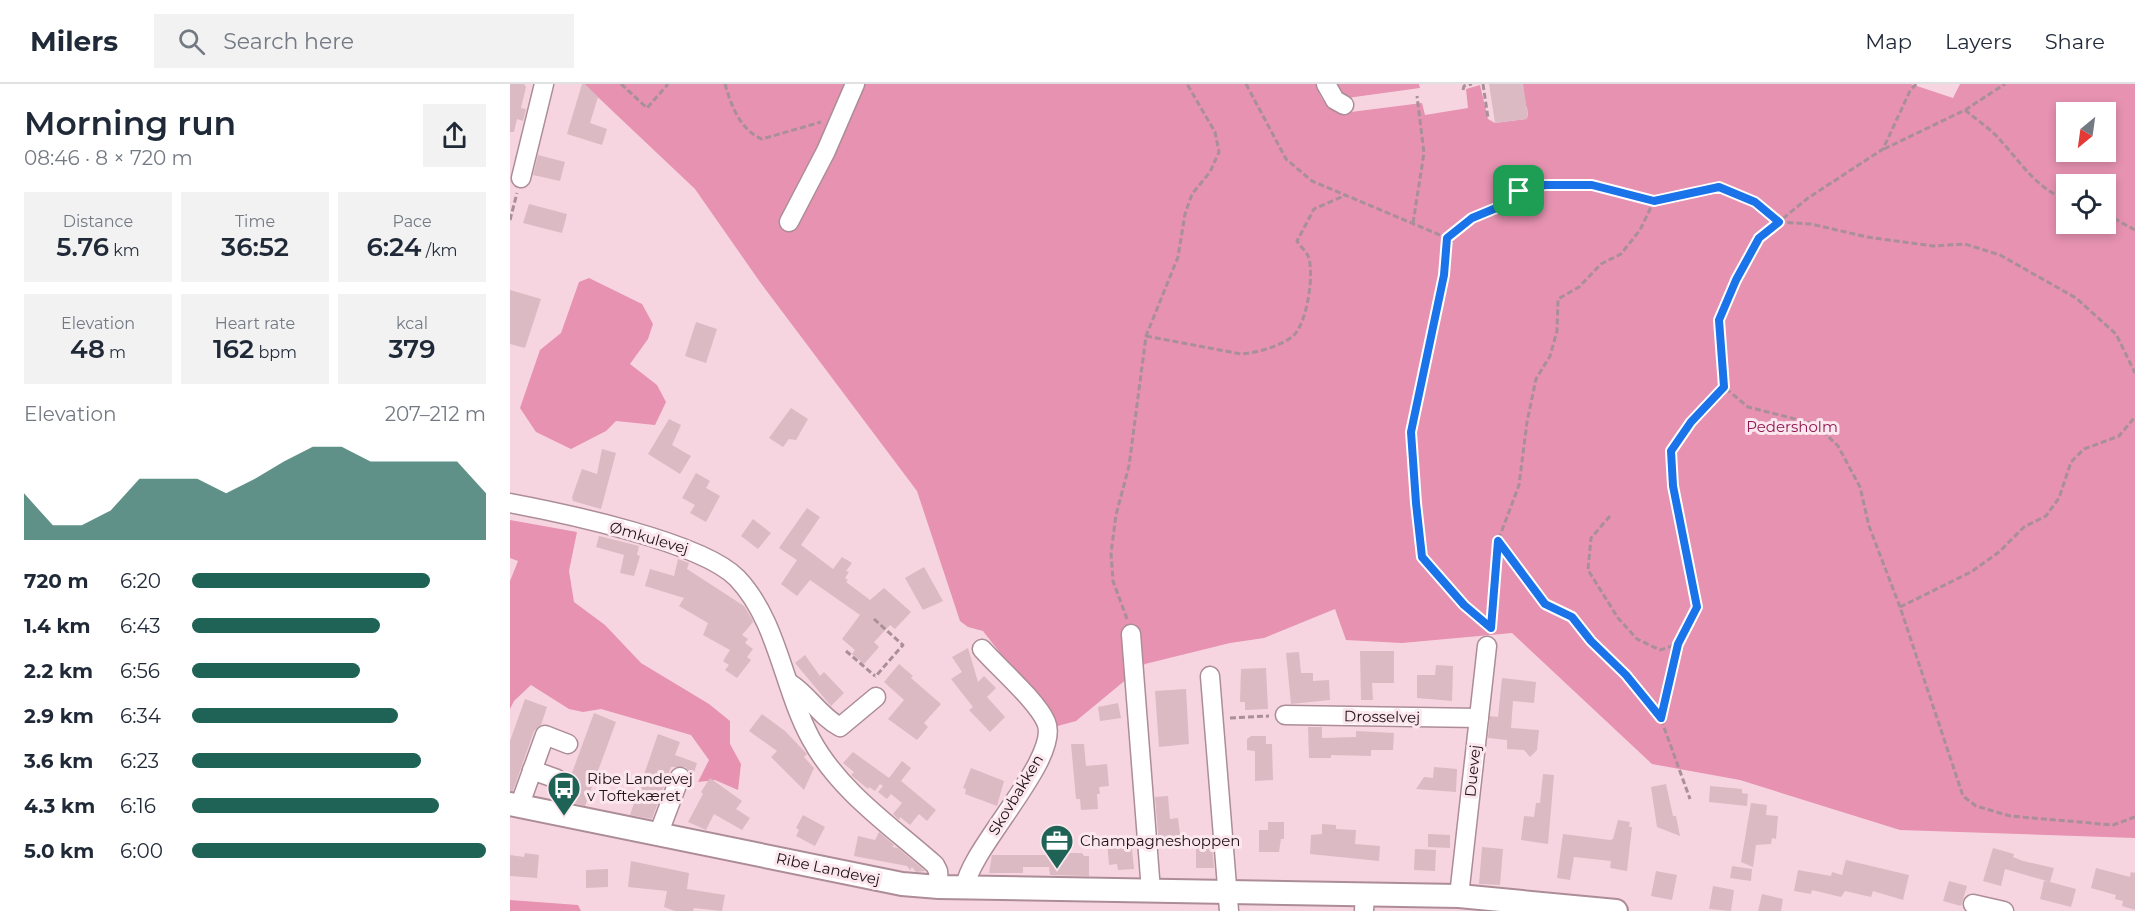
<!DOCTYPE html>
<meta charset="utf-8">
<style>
body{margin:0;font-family:Montserrat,sans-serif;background:#f2f2f3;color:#1f2937;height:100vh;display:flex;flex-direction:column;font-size:22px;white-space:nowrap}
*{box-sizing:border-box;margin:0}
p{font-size:20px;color:#747a83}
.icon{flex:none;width:33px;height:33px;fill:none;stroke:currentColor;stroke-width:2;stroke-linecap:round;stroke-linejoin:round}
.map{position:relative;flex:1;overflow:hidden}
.side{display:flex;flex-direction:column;background:#fff;width:510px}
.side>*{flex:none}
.needle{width:39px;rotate:209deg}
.buttons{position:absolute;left:1546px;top:18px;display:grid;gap:12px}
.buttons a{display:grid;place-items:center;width:60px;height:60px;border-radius:0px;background:#fff;box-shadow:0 3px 9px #0003;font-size:30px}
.pin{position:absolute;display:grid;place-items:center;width:51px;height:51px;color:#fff;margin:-26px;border-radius:12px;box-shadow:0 3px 9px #0006}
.round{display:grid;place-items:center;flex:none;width:63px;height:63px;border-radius:0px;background:#f2f2f3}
.overview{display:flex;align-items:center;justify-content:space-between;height:102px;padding:0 24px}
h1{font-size:33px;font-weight:600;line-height:45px}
.figures{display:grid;grid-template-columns:repeat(3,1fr);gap:9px;height:102px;padding:6px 24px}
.figures div{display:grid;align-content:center;border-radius:0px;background:#f2f2f3;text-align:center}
.figures b{font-size:26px;font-weight:600}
.figures small{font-size:16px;font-weight:400}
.figures p{font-size:16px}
.chart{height:168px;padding:12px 24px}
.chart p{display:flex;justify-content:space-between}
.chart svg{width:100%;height:108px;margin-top:6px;fill:#1e6356;opacity:.7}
ul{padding:0 24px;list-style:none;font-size:20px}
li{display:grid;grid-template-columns:96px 72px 1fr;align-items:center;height:45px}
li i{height:15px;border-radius:8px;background:#1e6356}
header{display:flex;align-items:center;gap:36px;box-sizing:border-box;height:84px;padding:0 30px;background:#fff;border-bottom:2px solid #e0e1e3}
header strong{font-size:28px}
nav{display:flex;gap:33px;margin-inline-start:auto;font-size:21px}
.search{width:420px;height:54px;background:#f2f2f3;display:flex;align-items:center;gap:15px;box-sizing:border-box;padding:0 21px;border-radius:0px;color:#747a83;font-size:22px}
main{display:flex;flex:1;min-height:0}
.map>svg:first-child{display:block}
</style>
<header>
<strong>Milers</strong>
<div class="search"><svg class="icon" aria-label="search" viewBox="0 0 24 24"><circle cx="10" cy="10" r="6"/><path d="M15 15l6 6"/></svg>Search here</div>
<nav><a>Map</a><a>Layers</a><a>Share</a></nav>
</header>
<main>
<section class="side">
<div class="overview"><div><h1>Morning run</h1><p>08:46 · 8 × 720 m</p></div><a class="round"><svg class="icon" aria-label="share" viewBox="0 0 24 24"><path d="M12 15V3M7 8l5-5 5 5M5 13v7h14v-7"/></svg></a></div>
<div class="figures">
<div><p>Distance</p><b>5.76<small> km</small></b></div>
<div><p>Time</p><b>36:52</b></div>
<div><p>Pace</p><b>6:24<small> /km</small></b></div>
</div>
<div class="figures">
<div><p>Elevation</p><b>48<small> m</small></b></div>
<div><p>Heart rate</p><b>162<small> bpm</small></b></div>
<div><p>kcal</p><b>379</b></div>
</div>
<div class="chart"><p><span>Elevation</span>207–212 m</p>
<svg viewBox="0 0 160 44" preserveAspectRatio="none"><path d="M0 44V25L10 38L20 38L30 32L40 19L50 19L60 19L70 25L80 19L90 12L100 6L110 6L120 12L130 12L140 12L150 12L160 25V44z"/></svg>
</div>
<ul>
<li><b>720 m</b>6:20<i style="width:81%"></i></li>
<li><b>1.4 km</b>6:43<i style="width:64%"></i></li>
<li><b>2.2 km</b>6:56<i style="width:57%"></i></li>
<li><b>2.9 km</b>6:34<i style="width:70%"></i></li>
<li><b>3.6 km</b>6:23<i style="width:78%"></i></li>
<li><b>4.3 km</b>6:16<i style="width:84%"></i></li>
<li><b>5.0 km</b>6:00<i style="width:100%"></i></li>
</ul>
</section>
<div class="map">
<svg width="1625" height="827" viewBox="0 0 1625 827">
<rect width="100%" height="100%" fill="#f7d5e0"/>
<g fill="#e692b0" fill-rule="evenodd">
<path d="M74 0H807C809 15 818 26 833 29L912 19 915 31 958 24 956 5 970 1 978 35 985 39 1016 35 1018 32 1017 23H1014L1013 0H1401L1443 14 1450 0H1625V754L1390 746 1230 696 1142 680 1002 549 892 559 836 556 825 525 754 554 720 559 635 580 566 637 544 643 540 633 473 547 458 543 450 537 407 407 250 198 185 105ZM1557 28H1596V68H1557ZM1557 100H1596V140H1557Z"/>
<polygon points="827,0 909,0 910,4 837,14 828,11"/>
<polygon points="79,194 132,220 143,240 138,255 120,280 147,301 156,318 145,341 106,337 96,347 61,365 26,348 10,324 30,266 51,249 69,198"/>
<polygon points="0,436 67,448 59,487 64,518 95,541 131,579 199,620 220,637 220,660 231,680 228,706 205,696 188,698 199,676 181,651 91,625 73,628 59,625 21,601 4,617 0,625 0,497 8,477 0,474"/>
<polygon points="0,816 68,821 71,827 0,827"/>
</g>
<g fill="#dbbac4">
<polygon points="0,0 14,0 16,3 11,24 16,25 13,37 7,35 4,48 0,48"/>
<polygon points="72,0 75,0 88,13 80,39 97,45 92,61 57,50"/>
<polygon points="979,0 1013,0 1018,32 1016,35 985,39"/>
<polygon points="28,71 55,78 50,97 23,91"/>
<polygon points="19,120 57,130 52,149 13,139"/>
<polygon points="0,206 31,215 15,264 0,260"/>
<polygon points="186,238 207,245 196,279 175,272"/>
<polygon points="281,324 298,335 286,356 279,355 273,363 259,354"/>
<polygon points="159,335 171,341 162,361 181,372 170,390 138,370"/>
<polygon points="92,365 106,369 91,425 63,417 62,413 72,385 87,390"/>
<polygon points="186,389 200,397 196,404 210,412 196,438 180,429 185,421 172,414"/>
<polygon points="297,424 310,433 291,461 323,485 332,473 342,479 336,487 339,488 335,494 338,496 336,498 360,516 374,504 401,528 385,545 380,541 364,558 369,563 354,580 342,570 345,566 332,555 350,531 300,496 287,512 271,500 287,476 269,464"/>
<polygon points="243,435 261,449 248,465 231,452"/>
<polygon points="89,452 129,462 127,471 130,472 124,492 110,489 114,471 86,463"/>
<polygon points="168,475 179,479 177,485 234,522 242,535 243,538 232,551 238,555 235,559 243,565 237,573 241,576 227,594 215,586 219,581 213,577 220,566 193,551 198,539 169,522 174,514 135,502 140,485 164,492"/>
<polygon points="414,483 433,517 413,526 395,494"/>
<polygon points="458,564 468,598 474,592 486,604 477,613 495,633 480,648 459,626 463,623 441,595 452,588 442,573"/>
<polygon points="850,567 884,567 884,599 862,599 863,616 851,616"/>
<polygon points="789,568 791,589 803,589 803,597 819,596 820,616 781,620 776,569"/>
<polygon points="295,571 310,592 314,588 334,609 321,622 285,579"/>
<polygon points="389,580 403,592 401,594 431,620 414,639 418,643 407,656 378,635 394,616 374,598"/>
<polygon points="926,581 943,582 942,617 907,614 907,591 925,591"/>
<polygon points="756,584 758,625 735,626 735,618 730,618 731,585"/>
<polygon points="992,594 1026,598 1024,619 1003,617 1001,644 1029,646 1027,666 1020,673 1014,666 997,665 997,656 978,654 980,632 988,633"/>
<polygon points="676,605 679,660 649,663 645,607"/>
<polygon points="15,615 37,623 31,641 24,647 3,707 0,707 0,657"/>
<polygon points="608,619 611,634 590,637 588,623"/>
<polygon points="84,629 106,638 75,722 52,716"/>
<polygon points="252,630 275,647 297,670 294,673 304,684 294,706 261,673 267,667 239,647"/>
<polygon points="798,643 812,643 812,654 846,653 846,647 884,649 883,666 861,666 861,672 821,671 821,674 799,674"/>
<polygon points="148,650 170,658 165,671 187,679 183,692 175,683 161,683 142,735 120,731"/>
<polygon points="741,652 756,652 756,660 762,660 763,696 745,697 745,667 737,666 737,655"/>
<polygon points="561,660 574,660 576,682 597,680 599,702 589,703 590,710 587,710 588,725 571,726 570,715 566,715"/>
<polygon points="343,668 379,694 392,677 401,684 391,697 426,726 417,737 409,730 400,741 390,733 389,736 383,730 392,719 381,710 377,715 368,708 373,702 370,700 365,707 359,703 358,705 341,691 344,688 333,679"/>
<polygon points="924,683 947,685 946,708 906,705 914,693 923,694"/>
<polygon points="461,684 494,697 487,722 455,710 456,705 453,704"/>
<polygon points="1033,690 1044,691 1038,760 1011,756 1014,732 1024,733 1026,719 1030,719"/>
<polygon points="200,694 232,717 226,725 240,734 232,746 204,730 196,746 178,738 193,710 191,708"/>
<polygon points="1156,700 1163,732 1166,732 1170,752 1147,743 1141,703"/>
<polygon points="1200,702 1232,705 1232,709 1238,710 1237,722 1199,718"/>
<polygon points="658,712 660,735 668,734 671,758 649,761 645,713"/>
<polygon points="1241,719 1257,721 1256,731 1268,732 1266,755 1262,754 1261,760 1246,761 1243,783 1231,778"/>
<polygon points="293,731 315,743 305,762 286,752 289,746 286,744"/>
<polygon points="1108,736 1120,738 1119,743 1122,743 1117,787 1100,784 1101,777 1064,773 1060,796 1047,794 1053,750 1100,756 1103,755"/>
<polygon points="758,738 774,738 774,755 771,755 769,768 749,768 749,746 758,746"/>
<polygon points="812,740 826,741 826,745 846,746 845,760 870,762 869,777 800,770 801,751 812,750"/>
<polygon points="369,748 384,761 382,763 388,764 415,787 406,788 402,783 400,786 397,782 344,772 348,752 365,756"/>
<polygon points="918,750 940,751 940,764 918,763"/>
<polygon points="621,755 624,785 608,786 607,780 599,781 597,757"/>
<polygon points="686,761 702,761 704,784 686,784"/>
<polygon points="972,763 993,765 990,801 969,800"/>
<polygon points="1483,764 1504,770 1503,773 1513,777 1544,784 1540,798 1566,805 1561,823 1530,815 1534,797 1540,798 1495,785 1491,802 1473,797"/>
<polygon points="905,765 926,766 925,787 904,786"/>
<polygon points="15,769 29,771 27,794 0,792 0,771 14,773"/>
<polygon points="539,769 572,769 574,772 579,772 579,792 540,791 539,783 513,783 513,789 479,789 482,771 539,771"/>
<polygon points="1336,776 1399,791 1393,816 1363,807 1361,813 1335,807 1331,813 1302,806 1301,810 1284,807 1288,786 1321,792 1322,788 1332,791"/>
<polygon points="121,777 179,789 177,805 215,811 212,827 184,824 183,827 165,827 154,823 157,807 118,803"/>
<polygon points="1222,782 1242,785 1241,797 1220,794"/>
<polygon points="1586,784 1620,793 1621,788 1625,789 1625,826 1612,822 1613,817 1605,815 1606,811 1581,804"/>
<polygon points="98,785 98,803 76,804 76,786"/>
<polygon points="1146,787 1167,791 1162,816 1141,812"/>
<polygon points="1439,797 1457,802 1451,822 1433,817"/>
<polygon points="1203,802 1224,806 1221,827 1199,825"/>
<polygon points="1252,810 1273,815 1271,827 1248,827"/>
</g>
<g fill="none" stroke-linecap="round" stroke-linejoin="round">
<g stroke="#ac8d97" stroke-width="21">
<g id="minor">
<polyline points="816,0 825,16 834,21"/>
<polyline points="11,94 34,0"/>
<polyline points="279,138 316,67 345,0"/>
<path d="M0 419C53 429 192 458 227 494 268 537 273 604 301 655 329 707 381 742 425 781L428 787 429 803"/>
<polyline points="621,550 641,807"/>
<polyline points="700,592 719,827"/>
<path d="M281 600C299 612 311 633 330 643L366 613"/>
<polyline points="775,631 969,634"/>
<polyline points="22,686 47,695"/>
<polyline points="9,723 35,651 58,660"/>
<polyline points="148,751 170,693"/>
<path d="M455 803C460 764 552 673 536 638 527 617 488 583 472 565"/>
<polyline points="949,812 977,562"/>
<polyline points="1463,820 1494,827"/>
<polyline points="854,827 855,811"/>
</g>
</g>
<g stroke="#ac8d97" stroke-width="26">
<polyline id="major" points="0,720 392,800 429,803 949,812 1106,827"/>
</g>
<g stroke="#a98f98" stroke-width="3" stroke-dasharray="6 3" stroke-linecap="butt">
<polyline points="111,0 137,24 158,0"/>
<path d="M215 0C221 21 230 46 252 55L311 38"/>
<polyline points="736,0 776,75 802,97 937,154"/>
<polyline points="973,0 978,34"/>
<polyline points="1406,0 1400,7 1373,65 1298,114 1249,154 1226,196 1209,236 1214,303 1238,323 1305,340 1328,362 1350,403 1359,442 1390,523 1453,712 1466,722 1500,732 1603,741 1625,733"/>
<polyline points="953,6 954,2 962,0"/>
<path d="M1455 26C1467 36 1481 45 1491 57 1512 80 1527 105 1557 116"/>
<polyline points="1374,65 1455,26 1495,0"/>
<polyline points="1596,130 1625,146"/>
<polyline points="0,136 7,109"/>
<polyline points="903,139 914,69 907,12"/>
<path d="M636 252 731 270C747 269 771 262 783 252 797 240 805 188 798 172 796 167 790 162 787 157L804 125 836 111"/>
<polyline points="1100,432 1081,454 1078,486 1108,534 1127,555 1150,566 1168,560 1187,523 1163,402 1161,367 1181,338 1214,303"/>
<polyline points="989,458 1035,520 1062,533 1081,557 1116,591 1151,635 1180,715"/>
<polyline points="1390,523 1461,488 1489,468 1514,443 1536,432 1549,414 1561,378 1574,365 1609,352 1625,333"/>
<polyline points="364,535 393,561 365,593"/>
<polyline points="617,535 603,497 601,469 606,431 619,382 636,252 668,173 675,130 682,110 700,88 709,68 705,48 677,0"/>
<polyline points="981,544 954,521 912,473 906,419 901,348 934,191 937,154 962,134 991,122 1009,107 1035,101 1082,101 1144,117 1209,103 1245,118 1269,138 1301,140 1357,153 1423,162 1455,160 1490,171 1566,214 1606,250 1625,289"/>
<polyline points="981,545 988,457 1009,401 1017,338 1026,295 1040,272 1047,247 1048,215 1069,203 1091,180 1111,170 1130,146 1144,117"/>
<polyline points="336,567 365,592"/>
<polyline points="720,634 759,632"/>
<polyline points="1151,634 1168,560"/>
</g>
<use href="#minor" stroke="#fff" stroke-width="18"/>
<use href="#major" stroke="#fff" stroke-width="22"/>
</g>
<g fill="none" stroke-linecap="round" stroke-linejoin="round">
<g stroke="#fff" stroke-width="12">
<polygon id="route" points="1035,101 1082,101 1144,117 1209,103 1245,118 1269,138 1249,154 1226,196 1209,236 1214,303 1181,338 1161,367 1163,402 1187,523 1168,560 1151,634 1116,591 1081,557 1062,533 1035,520 988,457 981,544 954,521 912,473 906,419 901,348 934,191 937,154 962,134 991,122 1009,107"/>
</g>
<use href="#route" stroke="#1a73e8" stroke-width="8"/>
</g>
<defs>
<g id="bus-pin" transform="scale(1.725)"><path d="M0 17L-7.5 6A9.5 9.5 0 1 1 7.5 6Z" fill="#1e6356" stroke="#fbe7ed"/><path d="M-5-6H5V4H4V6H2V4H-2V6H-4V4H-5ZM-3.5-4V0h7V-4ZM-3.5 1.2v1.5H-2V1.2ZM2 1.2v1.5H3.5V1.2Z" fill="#fff"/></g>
<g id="office-pin" transform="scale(1.725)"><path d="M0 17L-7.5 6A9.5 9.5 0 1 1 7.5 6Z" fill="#1e6356" stroke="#fbe7ed"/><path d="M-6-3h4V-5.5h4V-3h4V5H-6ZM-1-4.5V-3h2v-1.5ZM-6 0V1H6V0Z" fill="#fff"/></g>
</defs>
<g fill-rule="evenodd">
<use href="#bus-pin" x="54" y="704"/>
<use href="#office-pin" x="547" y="757"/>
</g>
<g text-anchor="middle" stroke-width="6" stroke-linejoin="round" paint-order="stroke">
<g font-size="15" fill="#8f1952" stroke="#fbe7ed">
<text x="1282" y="348">Pedersholm</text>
</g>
<g font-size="15" fill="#1e1216" stroke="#fbe7ed">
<text transform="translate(139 454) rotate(16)" y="5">Ømkulevej</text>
<text transform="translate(872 633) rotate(1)" y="5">Drosselvej</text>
<text transform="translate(963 687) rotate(-84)" y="5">Duevej</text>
<text transform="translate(506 711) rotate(-59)" y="5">Skovbakken</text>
<text transform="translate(318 785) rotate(12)" y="5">Ribe Landevej</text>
</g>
<g font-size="15" fill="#1e1216" stroke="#fbe7ed" text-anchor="start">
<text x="77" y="700">Ribe Landevej<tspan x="77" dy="17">v Toftekæret</tspan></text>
<text x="570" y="762">Champagneshoppen</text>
</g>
</g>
</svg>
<div class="buttons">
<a><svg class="needle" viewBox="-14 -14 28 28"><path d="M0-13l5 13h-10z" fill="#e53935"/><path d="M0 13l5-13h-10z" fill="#747a83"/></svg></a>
<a><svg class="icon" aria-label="locate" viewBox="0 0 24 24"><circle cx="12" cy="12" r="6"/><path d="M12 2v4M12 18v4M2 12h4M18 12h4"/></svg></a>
</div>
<div class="pin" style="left:1009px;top:107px;background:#1e9e55"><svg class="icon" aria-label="arrive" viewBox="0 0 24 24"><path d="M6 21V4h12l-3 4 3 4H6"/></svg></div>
</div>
</main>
